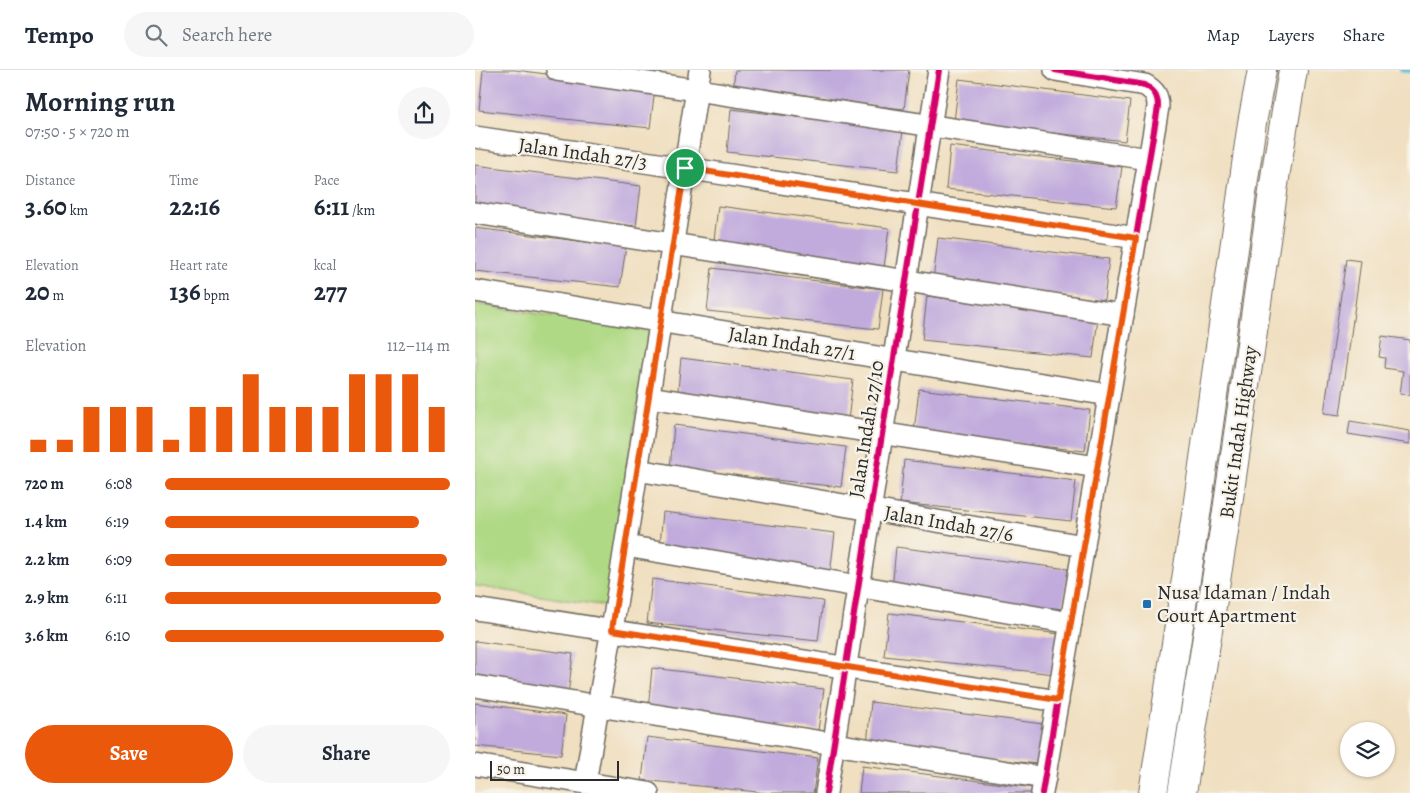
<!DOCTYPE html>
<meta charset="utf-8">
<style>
body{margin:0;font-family:Alegreya,serif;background:#f6f6f7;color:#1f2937;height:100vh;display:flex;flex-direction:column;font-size:19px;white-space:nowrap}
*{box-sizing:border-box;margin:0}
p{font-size:16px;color:#747a83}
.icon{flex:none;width:28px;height:28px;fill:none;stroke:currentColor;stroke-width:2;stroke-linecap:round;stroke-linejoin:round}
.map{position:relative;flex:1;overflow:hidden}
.sheet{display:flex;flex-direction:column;background:#fff;width:475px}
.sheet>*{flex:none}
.fabs{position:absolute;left:865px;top:652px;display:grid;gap:10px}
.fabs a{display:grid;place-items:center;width:55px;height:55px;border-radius:50%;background:#fff;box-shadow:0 1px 4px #0004;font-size:25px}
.scale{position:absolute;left:15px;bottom:12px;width:129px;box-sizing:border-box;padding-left:5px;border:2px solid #2b2b2b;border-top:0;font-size:14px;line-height:18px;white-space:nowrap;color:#2b2b2b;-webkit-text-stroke:4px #f7f3e8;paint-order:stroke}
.pin{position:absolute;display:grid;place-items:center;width:42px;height:42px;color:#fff;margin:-21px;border:2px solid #fff;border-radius:50%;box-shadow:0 1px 5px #0007}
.round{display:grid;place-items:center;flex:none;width:52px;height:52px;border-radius:26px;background:#f6f6f7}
.head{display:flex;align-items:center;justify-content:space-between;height:85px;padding:0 25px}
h1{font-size:28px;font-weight:700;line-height:38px}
.figures{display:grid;grid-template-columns:repeat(3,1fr);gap:8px;height:85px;padding:5px 25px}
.figures div{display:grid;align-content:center}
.figures b{font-size:25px;font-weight:700}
.figures small{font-size:14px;font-weight:400}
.figures p{font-size:14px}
.chart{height:140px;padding:10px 25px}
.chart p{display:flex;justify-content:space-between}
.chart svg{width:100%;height:90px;margin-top:5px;stroke:#ea580c;stroke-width:6}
.button{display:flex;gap:10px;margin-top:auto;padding:10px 25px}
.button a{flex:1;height:58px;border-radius:30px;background:#ea580c;color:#fff;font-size:20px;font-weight:700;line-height:58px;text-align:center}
.button a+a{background:#f6f6f7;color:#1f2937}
ul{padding:0 25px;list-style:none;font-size:16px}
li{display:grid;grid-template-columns:80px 60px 1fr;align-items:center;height:38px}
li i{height:12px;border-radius:6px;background:#ea580c}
header{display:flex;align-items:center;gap:30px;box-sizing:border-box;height:70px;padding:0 25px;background:#fff;border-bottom:1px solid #e0e1e3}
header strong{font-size:24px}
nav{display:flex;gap:28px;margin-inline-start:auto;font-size:18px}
.search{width:350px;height:45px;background:#f6f6f7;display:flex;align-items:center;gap:12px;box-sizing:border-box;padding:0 18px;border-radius:28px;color:#747a83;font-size:19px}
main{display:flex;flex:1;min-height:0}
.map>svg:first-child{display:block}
</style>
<header>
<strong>Tempo</strong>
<div class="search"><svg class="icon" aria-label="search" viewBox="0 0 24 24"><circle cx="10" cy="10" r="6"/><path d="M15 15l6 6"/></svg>Search here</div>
<nav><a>Map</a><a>Layers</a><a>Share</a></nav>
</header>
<main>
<section class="sheet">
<div class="head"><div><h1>Morning run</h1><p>07:50 · 5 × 720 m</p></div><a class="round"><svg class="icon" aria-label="share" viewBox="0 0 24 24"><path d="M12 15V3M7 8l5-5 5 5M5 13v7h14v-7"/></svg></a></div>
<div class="figures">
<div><p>Distance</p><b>3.60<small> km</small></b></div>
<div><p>Time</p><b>22:16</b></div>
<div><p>Pace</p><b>6:11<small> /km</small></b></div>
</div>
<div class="figures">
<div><p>Elevation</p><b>20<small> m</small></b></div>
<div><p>Heart rate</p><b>136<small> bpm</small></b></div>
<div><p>kcal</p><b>277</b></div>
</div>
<div class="chart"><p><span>Elevation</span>112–114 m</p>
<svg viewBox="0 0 160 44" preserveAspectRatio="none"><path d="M5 44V38M15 44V38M25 44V22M35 44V22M45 44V22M55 44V38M65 44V22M75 44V22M85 44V6M95 44V22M105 44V22M115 44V22M125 44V6M135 44V6M145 44V6M155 44V22"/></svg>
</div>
<ul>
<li><b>720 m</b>6:08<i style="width:100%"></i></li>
<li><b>1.4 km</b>6:19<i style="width:89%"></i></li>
<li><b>2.2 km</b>6:09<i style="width:99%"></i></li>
<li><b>2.9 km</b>6:11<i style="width:97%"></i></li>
<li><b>3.6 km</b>6:10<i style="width:98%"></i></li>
</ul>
<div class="button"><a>Save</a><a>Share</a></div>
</section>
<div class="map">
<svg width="935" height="723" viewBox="0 0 935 723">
<rect width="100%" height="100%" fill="#f7f3e8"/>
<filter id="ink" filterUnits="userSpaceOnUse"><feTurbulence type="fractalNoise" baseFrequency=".02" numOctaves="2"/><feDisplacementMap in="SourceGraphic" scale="10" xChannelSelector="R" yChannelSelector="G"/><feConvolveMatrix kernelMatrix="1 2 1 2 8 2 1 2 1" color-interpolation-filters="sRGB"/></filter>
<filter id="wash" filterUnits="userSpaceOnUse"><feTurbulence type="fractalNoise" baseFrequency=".0096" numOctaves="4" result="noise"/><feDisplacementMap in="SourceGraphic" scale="20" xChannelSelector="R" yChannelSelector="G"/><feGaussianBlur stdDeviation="1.12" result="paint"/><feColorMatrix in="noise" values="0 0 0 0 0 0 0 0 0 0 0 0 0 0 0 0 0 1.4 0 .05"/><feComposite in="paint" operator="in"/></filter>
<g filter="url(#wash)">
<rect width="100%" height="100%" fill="#f0dfc0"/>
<polygon fill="#afd984" stroke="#6d8258" points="0,234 174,261 131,536 0,516"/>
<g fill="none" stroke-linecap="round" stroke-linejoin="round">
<polyline stroke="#57bfd4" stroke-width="5" points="927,0 935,1"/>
</g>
<g id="blocks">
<g fill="#c1abdd">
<polygon points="8,0 40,0 180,18 175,58 4,40"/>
<polygon points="260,0 434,0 429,39 258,20"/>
<polygon points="484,9 655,31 650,71 479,52"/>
<polygon points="256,39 428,60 423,101 252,82"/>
<polygon points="475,76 647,97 641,137 471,119"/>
<polygon points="0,95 166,116 161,156 0,139"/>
<polygon points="243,136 414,158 409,198 238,179"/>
<polygon points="0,158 151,177 145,217 0,201"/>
<polygon points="463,168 634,189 629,230 458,211"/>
<polygon points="871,189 886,191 865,345 849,343"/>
<polygon points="237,198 408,219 403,259 232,241"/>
<polygon points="452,226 623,248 618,288 447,270"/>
<polygon points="907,266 935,270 935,325 925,324 928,301 909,298 910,288 904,287"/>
<polygon points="206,288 378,310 373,350 202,331"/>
<polygon points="444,319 615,340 610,381 439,362"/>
<polygon points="875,351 935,361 935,374 873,364"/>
<polygon points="199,355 371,377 366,417 195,399"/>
<polygon points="429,390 601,411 596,451 425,433"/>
<polygon points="188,442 360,463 355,504 184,485"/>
<polygon points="421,477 593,499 588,539 417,520"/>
<polygon points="177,509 348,531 343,571 172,553"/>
<polygon points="414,543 585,564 580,604 409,586"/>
<polygon points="0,571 98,584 93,625 0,614"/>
<polygon points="177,598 349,619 343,660 173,641"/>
<polygon points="396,632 568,654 563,694 392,675"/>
<polygon points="0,633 91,645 86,685 0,676"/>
<polygon points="172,667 343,688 338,723 292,723 167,710"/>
<polygon points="387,696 559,718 558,723 384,723"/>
</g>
</g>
</g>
<g filter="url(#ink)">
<use href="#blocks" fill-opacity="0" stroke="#706a5f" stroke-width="1"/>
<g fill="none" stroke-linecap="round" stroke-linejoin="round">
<g stroke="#706a5f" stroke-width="24">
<g id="minor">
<polyline points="82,0 222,20 674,89"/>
<polyline points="0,67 210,98 661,168"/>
<polyline points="0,143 648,245"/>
<polyline points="0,221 634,325"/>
<polyline points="174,327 622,397"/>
<polyline points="162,400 609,476"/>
<polyline points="151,476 596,553"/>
<polyline points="0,539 583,631"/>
<polyline points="0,616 570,708"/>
<polyline points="0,695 173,723"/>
<polyline points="110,713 123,636 137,560 225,0"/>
<polyline points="351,723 464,0"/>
<path d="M567 723 683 37C683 26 680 21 670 15L580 0"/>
</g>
</g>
<g stroke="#706a5f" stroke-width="30">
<g id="highway">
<polyline points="678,723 721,445 777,53 787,0"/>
<polyline points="707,723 751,448 801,101 818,0"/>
</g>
</g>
<use href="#minor" stroke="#fff" stroke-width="21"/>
<use href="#highway" stroke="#fff" stroke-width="28"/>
<g stroke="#f7f3e8" stroke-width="9">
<g id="cycleway">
<polyline points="351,723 464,0"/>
<path d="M567 723 683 37C683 26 680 21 670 15L580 0"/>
</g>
</g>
<use href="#cycleway" stroke="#d6006c" stroke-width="6"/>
</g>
</g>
<g fill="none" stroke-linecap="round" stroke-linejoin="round" filter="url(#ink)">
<g stroke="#fff" stroke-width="10">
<polygon id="route" points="210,98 661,168 583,630 137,560"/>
</g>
<use href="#route" stroke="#ea580c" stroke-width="6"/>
</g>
<rect fill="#1f6fb2" stroke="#f7f3e8" stroke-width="2" x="667" y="529" width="10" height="10" rx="2.5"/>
<g text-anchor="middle" stroke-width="4.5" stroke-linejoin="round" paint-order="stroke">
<g font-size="20" fill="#2b2b2b" stroke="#f7f3e8">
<text transform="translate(108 83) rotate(8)" y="7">Jalan Indah 27/3</text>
<text transform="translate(317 273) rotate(9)" y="7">Jalan Indah 27/1</text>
<text transform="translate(391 359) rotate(-81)" y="7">Jalan Indah 27/10</text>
<text transform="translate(763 362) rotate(-82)" y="7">Bukit Indah Highway</text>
<text transform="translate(474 453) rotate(10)" y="7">Jalan Indah 27/6</text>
</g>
<g font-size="20" fill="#2b2b2b" stroke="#f7f3e8" text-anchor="start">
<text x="682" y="529">Nusa Idaman / Indah<tspan x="682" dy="23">Court Apartment</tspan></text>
</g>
</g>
</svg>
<div class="fabs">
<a><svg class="icon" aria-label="layers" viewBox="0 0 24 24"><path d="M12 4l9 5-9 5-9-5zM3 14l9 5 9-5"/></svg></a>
</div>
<div class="scale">50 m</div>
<div class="pin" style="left:210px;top:98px;background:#1e9e55"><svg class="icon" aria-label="arrive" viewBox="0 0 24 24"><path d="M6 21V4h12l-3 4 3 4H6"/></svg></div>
</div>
</main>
